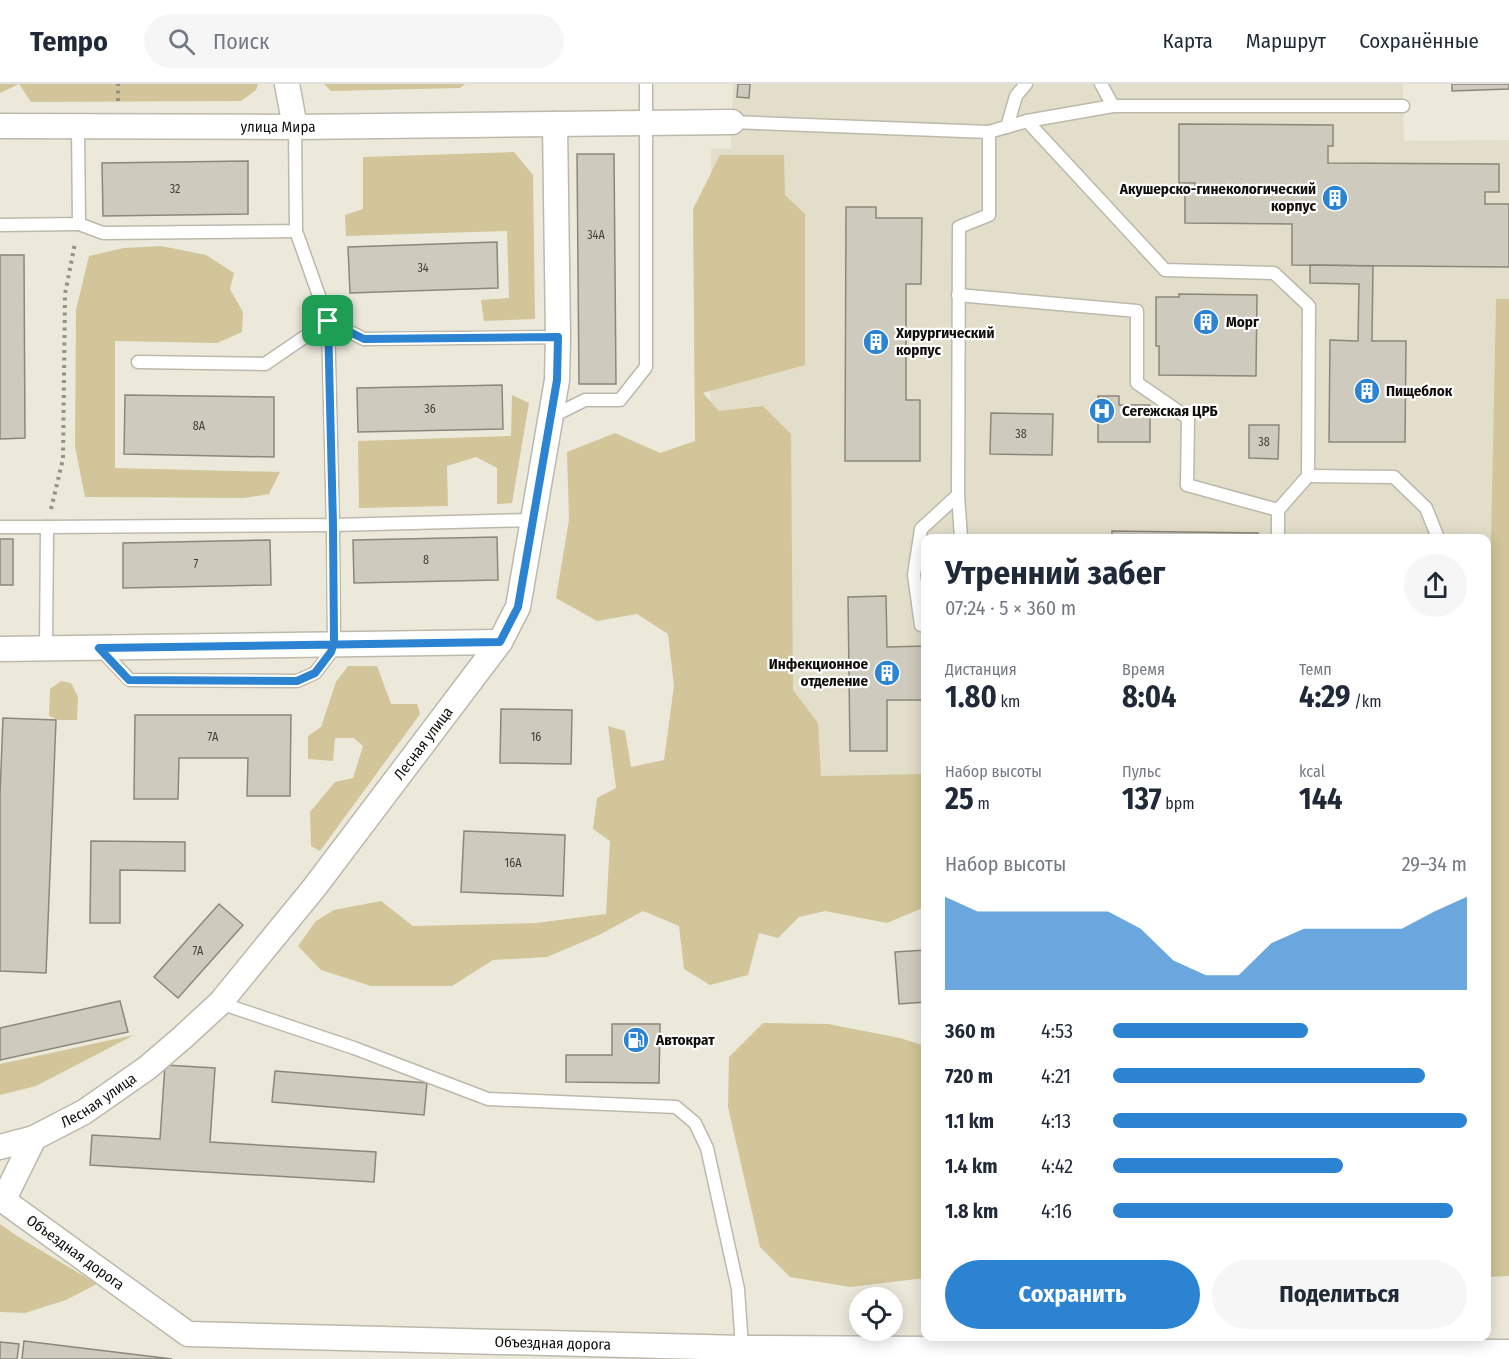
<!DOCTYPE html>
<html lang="ru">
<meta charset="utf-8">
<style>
body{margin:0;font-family:"Fira Sans Condensed",sans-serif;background:#f6f6f7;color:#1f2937;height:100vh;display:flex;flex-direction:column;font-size:22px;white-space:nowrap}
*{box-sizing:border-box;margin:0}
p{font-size:20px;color:#747a83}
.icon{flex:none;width:33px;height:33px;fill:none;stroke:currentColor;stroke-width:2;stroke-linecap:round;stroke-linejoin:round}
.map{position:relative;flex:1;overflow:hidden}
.drawer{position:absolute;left:921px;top:450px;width:570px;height:807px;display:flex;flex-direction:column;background:#fff;border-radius:12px;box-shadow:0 3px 15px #0003}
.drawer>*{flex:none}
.tools{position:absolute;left:849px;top:1203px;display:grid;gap:12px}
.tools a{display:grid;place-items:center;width:54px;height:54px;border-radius:50%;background:#fff;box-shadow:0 3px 15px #0003;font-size:30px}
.pin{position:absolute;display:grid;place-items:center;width:51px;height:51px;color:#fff;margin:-26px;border-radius:12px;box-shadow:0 3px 9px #0006}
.round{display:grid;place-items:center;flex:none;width:63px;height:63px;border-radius:32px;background:#f6f6f7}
.head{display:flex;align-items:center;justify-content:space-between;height:102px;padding:0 24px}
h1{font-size:33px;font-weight:700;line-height:45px}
.figures{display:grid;grid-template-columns:repeat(3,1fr);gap:9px;height:102px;padding:6px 24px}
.figures div{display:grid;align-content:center}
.figures b{font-size:30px;font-weight:700}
.figures small{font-size:16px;font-weight:400}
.figures p{font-size:16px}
.chart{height:168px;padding:12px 24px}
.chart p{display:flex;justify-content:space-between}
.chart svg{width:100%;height:108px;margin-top:6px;fill:#2b83d1;opacity:.7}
.primary-button{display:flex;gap:12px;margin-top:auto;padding:12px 24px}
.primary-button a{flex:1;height:69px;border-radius:36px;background:#2b83d1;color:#fff;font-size:24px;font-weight:700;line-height:69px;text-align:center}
.primary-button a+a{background:#f6f6f7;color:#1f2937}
ul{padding:0 24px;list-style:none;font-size:20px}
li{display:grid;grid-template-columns:96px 72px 1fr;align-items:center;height:45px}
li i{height:15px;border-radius:8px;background:#2b83d1}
header{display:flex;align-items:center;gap:36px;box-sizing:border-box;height:84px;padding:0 30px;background:#fff;border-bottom:2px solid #e0e1e3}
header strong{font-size:28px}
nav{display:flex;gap:33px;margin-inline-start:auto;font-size:21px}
.search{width:420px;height:54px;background:#f6f6f7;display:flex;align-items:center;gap:15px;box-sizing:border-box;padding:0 21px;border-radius:33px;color:#747a83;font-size:22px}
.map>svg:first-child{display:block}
</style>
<header>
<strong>Tempo</strong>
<div class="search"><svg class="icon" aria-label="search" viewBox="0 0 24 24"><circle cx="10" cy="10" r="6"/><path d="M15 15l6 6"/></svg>Поиск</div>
<nav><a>Карта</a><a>Маршрут</a><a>Сохранённые</a></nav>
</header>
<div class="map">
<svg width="1509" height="1275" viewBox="0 0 1509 1275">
<rect width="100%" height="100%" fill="#ece9db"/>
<polygon fill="#e3dec9" points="733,0 1403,0 1404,57 1509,56 1509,215 1496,215 1487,698 1486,454 926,454 925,735 764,740 710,439 711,65 731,65"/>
<g fill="#d1c599">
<polygon points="0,0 258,0 256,6 241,17 31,18 19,0 0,9"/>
<polygon points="324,0 465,0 460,4 331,7"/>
<polygon points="514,68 533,91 535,235 484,237 481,216 509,214 507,147 346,152 345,131 363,125 363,73"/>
<polygon points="720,71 784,71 785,111 805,130 805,281 703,309 719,327 763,322 791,350 793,606 818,639 821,692 925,690 925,823 887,839 825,827 799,833 778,854 759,849 748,891 710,901 684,885 679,842 643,827 599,851 547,873 493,876 452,902 371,902 321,886 298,862 316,837 334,826 381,817 413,842 536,839 606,830 610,757 593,745 597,714 616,704 608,642 625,647 631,683 664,676 674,602 668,550 637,530 597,537 556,514 569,436 567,368 615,349 660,369 695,357 693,125"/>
<polygon points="161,162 206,171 234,189 230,205 243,228 242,248 217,259 115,257 115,384 280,388 269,410 244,414 85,413 75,362 76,226 89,172 124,164"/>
<polygon points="1496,215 1509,215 1509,1192 1487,1193 1486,698"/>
<polygon points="512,311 529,319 512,419 497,420 497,384 476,373 447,382 448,422 359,424 358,357 511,352"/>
<polygon points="348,582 377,582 391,620 417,620 420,630 320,767 311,762 310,728 335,698 353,694 363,662 354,654 335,654 333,677 308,675 308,652 321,643 336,598"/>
<polygon points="61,597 71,599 78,613 77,636 58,636 49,632 50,605"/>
<polygon points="763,939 828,940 900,954 925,962 925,1194 850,1203 790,1193 760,1163 728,1023 729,973"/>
<polygon points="134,951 36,1002 0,1011 0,980"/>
<polygon points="0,1140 17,1152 97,1200 66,1216 25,1229 0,1228"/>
</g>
<g fill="#cecabd" stroke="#8b877b" stroke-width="1.5">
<polygon points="738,0 750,0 749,14 737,13"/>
<polygon points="1452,0 1509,0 1509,5 1452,7"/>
<polygon points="1179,40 1333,41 1333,62 1328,62 1328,79 1499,80 1499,108 1485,108 1485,120 1509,120 1509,183 1292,181 1292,140 1185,139 1185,106 1195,106 1195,99 1179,99"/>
<polygon points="577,70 614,70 616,300 579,300"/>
<polygon points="248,77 248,130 103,132 102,79"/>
<polygon points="846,123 876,123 876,134 922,134 921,200 906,200 906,316 920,316 920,377 845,377"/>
<polygon points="497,158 498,204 350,209 348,163"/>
<polygon points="0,171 24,171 25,354 0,355"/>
<polygon points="1310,181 1373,182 1372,257 1406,257 1405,358 1329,358 1330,256 1358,257 1359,200 1310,199"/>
<polygon points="1179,210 1257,211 1256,292 1159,291 1159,262 1156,262 1156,213 1179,213"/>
<polygon points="502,301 503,345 358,348 357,304"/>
<polygon points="125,311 274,313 274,373 124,370"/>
<polygon points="1098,312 1119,312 1119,321 1150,321 1150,358 1098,358"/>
<polygon points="991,329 1053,330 1052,371 990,370"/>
<polygon points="1249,341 1279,341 1278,375 1249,374"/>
<polygon points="1112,447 1258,449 1258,454 1112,454"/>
<polygon points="497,453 498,496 354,499 353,456"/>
<rect x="0" y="455" width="13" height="46"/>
<polygon points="270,456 271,501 123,504 123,459"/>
<polygon points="886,512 887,563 926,562 926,616 887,616 887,667 850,667 848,513"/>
<polygon points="501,625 572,626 571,680 500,679"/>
<polygon points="135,631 291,631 290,712 247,712 248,674 179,674 178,715 134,715"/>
<polygon points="3,634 56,636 46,889 0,887 0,710"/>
<polygon points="464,747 565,751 563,812 461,808"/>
<polygon points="91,757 185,758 185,787 120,786 120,839 90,839"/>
<polygon points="219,820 243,841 178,914 154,893"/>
<polygon points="926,866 926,918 899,920 895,868"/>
<polygon points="120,917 128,948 0,976 0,944"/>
<polygon points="612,940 660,940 659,999 566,998 566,971 612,971"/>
<polygon points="165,981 215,984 210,1058 376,1068 374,1098 90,1081 92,1051 160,1055"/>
<polygon points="275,987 427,999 424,1031 272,1018"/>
<polygon points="24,1257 172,1275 22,1275"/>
<polygon points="0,1258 19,1260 17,1275 0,1275"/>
</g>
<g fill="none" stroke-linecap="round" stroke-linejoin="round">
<g stroke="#bcb9ac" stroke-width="15">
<g id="service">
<polyline points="1101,0 1113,22"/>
<polyline points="1027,37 1165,186 1274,189 1309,222 1308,392 1278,426 1278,454"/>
<polyline points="732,38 989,48 1027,37 1113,22 1403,22"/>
<polyline points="1007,43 1016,12 1026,0"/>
<polyline points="79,140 103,149 296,147 295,43"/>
<polyline points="0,141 79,140 78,42"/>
<polyline points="296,147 328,237 364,255 558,253"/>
<polyline points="958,211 1137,227 1137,299 1188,334 1187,401 1278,426"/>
<polyline points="138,278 265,280 328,237"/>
<polyline points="551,333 585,316 620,316 646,283 646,0"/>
<polyline points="1308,392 1394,393 1426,424 1438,454"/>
<polyline points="0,443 47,443"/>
<polyline points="961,454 958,411 959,143 989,131 989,48"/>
<polyline points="926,543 921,541 914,491 921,445 958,411"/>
<polyline points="46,565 47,443 333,441 328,237"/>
<polyline points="100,565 130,596 297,597 315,589 331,568 334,559 333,441 533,436"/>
<polyline points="220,919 354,964 488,1015 676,1023 695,1039 707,1064 738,1205 742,1264"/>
</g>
</g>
<g stroke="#bcb9ac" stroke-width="27">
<g id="minor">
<polyline points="287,0 295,43"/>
<path id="s1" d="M0 42 295 43 732 38"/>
<polyline points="0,565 500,558"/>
<path id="s2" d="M0 1063 34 1054 84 1028 147 984 182 954 220 919 314 804 500 558 518 523 557 296 558 253 555 40"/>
<path id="s3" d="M0 1114 188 1250 742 1264 1509 1268"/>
<polyline points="4,1115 34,1054"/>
</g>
</g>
<g stroke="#949187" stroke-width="4" stroke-dasharray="3 4.5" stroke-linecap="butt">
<polyline points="118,17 118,0"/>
<polyline points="51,425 63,375 65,210 75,159"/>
</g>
<use href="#service" stroke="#fff" stroke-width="12"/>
<use href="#minor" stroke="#fff" stroke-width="24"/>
</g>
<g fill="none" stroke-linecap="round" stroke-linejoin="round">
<g stroke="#fff" stroke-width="12">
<polyline id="route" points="328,237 333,441 334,559 331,568 315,589 297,597 129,596 99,564 500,558 518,523 557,296 558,253 364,255 328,237"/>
</g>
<use href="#route" stroke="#2b83d1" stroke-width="8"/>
</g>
<defs>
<g id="building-disc" transform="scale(1.35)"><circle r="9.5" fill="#2b83d1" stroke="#fff"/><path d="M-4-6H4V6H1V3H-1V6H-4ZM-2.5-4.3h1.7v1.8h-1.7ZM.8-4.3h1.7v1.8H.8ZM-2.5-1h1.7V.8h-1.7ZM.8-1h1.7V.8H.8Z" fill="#fff"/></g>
<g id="hospital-disc" transform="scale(1.35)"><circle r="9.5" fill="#2b83d1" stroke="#fff"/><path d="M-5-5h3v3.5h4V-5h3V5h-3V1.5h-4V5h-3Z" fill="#fff"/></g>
<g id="fuel-disc" transform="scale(1.35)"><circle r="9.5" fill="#2b83d1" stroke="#fff"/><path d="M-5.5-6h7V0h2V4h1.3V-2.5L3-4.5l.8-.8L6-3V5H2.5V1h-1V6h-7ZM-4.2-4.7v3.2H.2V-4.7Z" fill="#fff"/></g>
</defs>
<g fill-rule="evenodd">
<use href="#building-disc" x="1335" y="114"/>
<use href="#building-disc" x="1206" y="238"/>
<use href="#building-disc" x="876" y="258"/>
<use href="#building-disc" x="1367" y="307"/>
<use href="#hospital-disc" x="1102" y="327"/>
<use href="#building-disc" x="887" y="589"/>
<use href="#fuel-disc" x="636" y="956"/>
</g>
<g text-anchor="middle" stroke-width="4.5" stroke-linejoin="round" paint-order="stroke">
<g font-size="12" fill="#403e38">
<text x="175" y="109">32</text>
<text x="596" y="155">34А</text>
<text x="423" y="188">34</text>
<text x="430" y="329">36</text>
<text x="199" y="346">8А</text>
<text x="1021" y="354">38</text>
<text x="1264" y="362">38</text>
<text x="426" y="480">8</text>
<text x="196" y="484">7</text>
<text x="213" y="657">7А</text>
<text x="536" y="657">16</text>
<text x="513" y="783">16А</text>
<text x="198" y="871">7А</text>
</g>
<g font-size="15" fill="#110f0b" stroke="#fff">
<text dy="5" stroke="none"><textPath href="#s1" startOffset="278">улица Мира</textPath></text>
<text dy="5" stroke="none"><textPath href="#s2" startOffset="596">Лесная улица</textPath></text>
<text dy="5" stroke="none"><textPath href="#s2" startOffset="110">Лесная улица</textPath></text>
<text dy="5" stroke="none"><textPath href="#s3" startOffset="93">Объездная дорога</textPath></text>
<text dy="5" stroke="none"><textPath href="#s3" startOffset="597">Объездная дорога</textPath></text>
</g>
<g font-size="15" font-weight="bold" fill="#110f0b" stroke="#fff" text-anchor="start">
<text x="1316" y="110" text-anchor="end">Акушерско-гинекологический<tspan x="1316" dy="17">корпус</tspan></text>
<text x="1226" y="243">Морг</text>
<text x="896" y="254">Хирургический<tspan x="896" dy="17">корпус</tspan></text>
<text x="1386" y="312">Пищеблок</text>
<text x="1122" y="332">Сегежская ЦРБ</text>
<text x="868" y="585" text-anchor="end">Инфекционное<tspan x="868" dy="17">отделение</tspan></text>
<text x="656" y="961">Автократ</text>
</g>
</g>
</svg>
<div class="tools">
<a><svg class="icon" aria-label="locate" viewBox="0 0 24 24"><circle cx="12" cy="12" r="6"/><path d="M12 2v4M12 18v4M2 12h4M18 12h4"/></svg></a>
</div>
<div class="pin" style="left:328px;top:237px;background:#1e9e55"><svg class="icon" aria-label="arrive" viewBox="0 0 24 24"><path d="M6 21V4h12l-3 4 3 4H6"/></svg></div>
<section class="drawer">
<div class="head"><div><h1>Утренний забег</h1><p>07:24 · 5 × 360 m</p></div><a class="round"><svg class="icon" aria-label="share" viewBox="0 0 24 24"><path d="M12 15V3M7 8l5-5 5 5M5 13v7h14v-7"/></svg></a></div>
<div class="figures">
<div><p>Дистанция</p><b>1.80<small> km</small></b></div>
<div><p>Время</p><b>8:04</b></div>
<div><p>Темп</p><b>4:29<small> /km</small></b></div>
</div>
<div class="figures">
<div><p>Набор высоты</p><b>25<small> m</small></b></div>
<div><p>Пульс</p><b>137<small> bpm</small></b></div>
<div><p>kcal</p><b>144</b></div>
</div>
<div class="chart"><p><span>Набор высоты</span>29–34 m</p>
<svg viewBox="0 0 160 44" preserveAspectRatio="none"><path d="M0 44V6L10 12L20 12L30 12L40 12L50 12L60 19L70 32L80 38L90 38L100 25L110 19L120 19L130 19L140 19L150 12L160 6V44z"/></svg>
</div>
<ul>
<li><b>360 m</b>4:53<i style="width:55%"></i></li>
<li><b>720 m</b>4:21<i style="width:88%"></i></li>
<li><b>1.1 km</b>4:13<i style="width:100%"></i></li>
<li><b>1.4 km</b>4:42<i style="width:65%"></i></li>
<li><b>1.8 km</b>4:16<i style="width:96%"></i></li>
</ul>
<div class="primary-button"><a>Сохранить</a><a>Поделиться</a></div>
</section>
</div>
